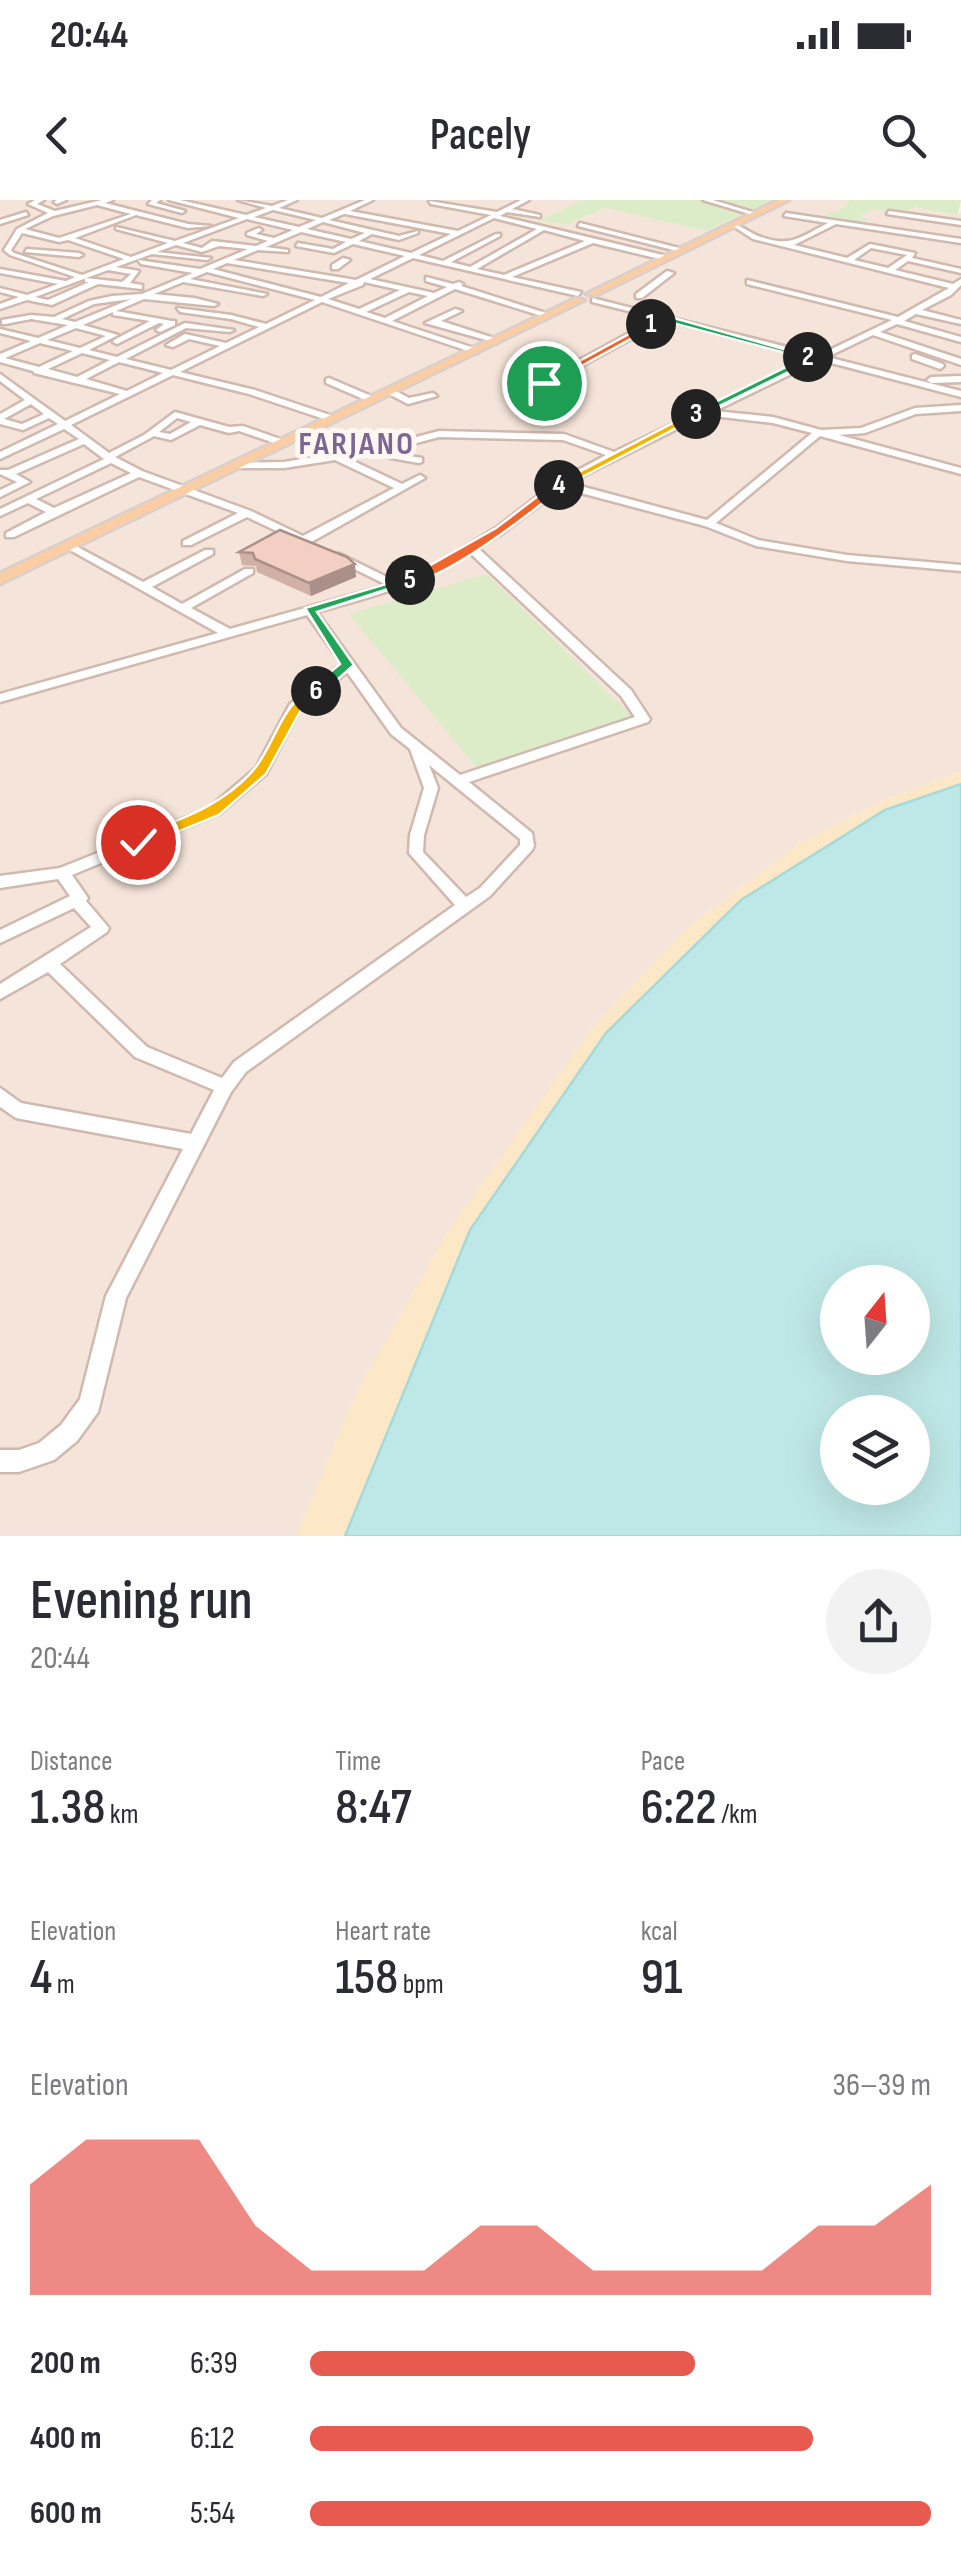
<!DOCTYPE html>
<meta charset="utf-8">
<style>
body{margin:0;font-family:"Sofia Sans Condensed",sans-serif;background:#f2f2f3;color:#2b2b33;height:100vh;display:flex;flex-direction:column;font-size:38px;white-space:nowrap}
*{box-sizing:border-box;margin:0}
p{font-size:32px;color:#7c7c81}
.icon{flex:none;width:55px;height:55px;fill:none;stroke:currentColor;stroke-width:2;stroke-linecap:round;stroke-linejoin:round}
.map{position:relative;height:1336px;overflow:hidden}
.drawer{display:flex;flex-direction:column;background:#fff;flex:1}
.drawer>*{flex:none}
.needle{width:65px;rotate:17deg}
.controls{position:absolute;left:820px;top:1065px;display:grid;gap:20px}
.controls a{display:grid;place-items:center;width:110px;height:110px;border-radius:50%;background:#fff;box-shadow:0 10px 40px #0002;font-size:50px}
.pin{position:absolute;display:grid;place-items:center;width:85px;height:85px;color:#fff;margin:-42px;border:5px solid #fff;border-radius:50%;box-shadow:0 2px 10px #0007}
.km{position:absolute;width:50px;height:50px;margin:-25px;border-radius:50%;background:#222;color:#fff;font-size:28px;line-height:50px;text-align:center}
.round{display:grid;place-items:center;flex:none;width:105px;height:105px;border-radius:52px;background:#f2f2f3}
.head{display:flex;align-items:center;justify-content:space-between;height:170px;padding:0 30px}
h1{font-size:55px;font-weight:600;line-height:75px}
.stats{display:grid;grid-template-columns:repeat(3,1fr);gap:15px;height:170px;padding:10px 30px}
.stats div{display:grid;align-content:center}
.stats b{font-size:50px;font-weight:600}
.stats small{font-size:28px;font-weight:400}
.stats p{font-size:28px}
.chart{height:280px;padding:20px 30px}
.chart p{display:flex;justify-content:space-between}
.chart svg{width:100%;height:180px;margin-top:10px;fill:#e75a50;opacity:.7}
ul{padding:0 30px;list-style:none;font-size:32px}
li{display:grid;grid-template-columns:160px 120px 1fr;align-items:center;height:75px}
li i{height:25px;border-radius:12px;background:#e75a50}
.status{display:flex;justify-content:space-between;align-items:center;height:70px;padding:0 50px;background:#fff;direction:ltr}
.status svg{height:28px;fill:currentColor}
header{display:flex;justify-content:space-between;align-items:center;height:130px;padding:0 30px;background:#fff;font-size:45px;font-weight:600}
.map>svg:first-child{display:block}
</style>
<div class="status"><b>20:44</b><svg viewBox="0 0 49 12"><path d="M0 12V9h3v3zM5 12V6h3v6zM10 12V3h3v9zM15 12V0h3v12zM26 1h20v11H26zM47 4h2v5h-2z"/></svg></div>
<header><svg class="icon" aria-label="back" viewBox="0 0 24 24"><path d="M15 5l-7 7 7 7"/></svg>Pacely<svg class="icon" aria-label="search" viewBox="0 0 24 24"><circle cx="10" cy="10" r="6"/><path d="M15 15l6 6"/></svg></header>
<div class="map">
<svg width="961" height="1336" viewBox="0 0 961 1336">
<rect width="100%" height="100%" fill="#fdf3eb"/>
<polygon fill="#f5e4d9" points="0,0 582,0 541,19 566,25 605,8 706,31 772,0 850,0 845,7 857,17 872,9 903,14 913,7 958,15 961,12 961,571 879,602 796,646 689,726 447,1033 358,1190 296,1336 0,1336"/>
<g fill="#dcecc8">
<polygon points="582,0 772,0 706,31 605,8 566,25 539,20"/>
<polygon points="850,0 961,0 958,15 914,7 903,14 872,9 859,16 867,19 863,24 818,18 845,7"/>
<polygon points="487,374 632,516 478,569 349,414"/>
</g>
<polygon fill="#fce7c6" points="961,571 961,584 885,610 470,1030 345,1336 296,1336 358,1190 447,1033 591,829 689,726 796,646 879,602"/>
<path fill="#bee8e7" stroke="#a4dad9" stroke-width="2.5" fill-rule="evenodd" d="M961 584V1336H345L470 1030 606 833 741 700 885 610ZM838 1082H912V1158H838ZM838 1212H912V1288H838Z"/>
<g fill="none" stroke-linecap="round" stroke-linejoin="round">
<g stroke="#d0b9af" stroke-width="5">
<g id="minor">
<path d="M35 0H44L37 4 55 11 102 0H113L105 3 188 24 211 26 188 28 136 15 75 38 131 57 168 43 116 29V27L175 41 239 18 169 0H180L246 15 266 8 238 0 272 6 288 0H297L279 8 322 18 365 0H373L350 11 458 31 491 15 431 4 429 1 497 12 521 0H529L512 9 540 15V17L507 12 500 16 667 56 664 60 593 43 512 77 581 92 578 96 413 58 370 79 434 93 447 87 426 81V77L453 84 459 82 463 84 461 86 552 115 545 117 455 89 392 121 477 149V153H474L322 102 180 172 255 190 336 217V221H330L249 194 173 175 71 225 109 253 144 235 175 212 229 227 243 226 286 241 288 243 283 246 239 231 229 233 200 225 171 240 154 236 115 257 142 271 251 311 303 336 394 288 335 260 284 268H236L231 265 233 263 284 262 326 255 292 239 290 237 295 234 337 253 382 246 439 231 564 234 614 252 812 158 665 120 547 185H541V181L657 118 592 102V98L819 155 892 120 747 84V80L898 117 949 88 753 39 733 26V24C743 26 751 34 761 37 791 48 802 36 828 23L784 16 786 13 961 39V43L836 24 794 45 847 58 870 44 915 53 912 58 961 69V73L908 61 895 70 953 84 961 79V85L951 95 922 110 961 120V124L916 114 904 121 961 137V142L897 124 880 132 961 159V165L873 135 827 157 961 191V197L820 160 715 211 773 217 821 230 861 228 915 208 961 205V211L916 214 865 233 839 235 961 268V274L820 236 716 323 758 340 847 355 961 365V371L847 361 756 346 705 326 562 288 504 332 478 348 631 490 650 519 648 522 469 582 532 633 534 646 532 650 490 696 246 872 231 892 126 1098 98 1212 77 1241 54 1260 19 1272H0V1250H19L39 1243 61 1225 80 1199 106 1096 183 949 16 918 0 907V888L21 903 191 934 214 890 135 857 48 772 0 799V784L91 727 74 708 0 743V730L70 696 58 679 0 688V676L60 668 209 608 256 568 290 504 342 464 307 415 0 502V494L218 433 63 346 72 344 143 382 205 350H213V354L152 387 182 404 245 369H253V373L191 408 230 429 387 385 332 358V354H340L397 382 436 365 496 328 556 282 606 255 563 240 439 237 390 250 397 254 422 258V262L419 263 391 258 380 252 347 258 402 284 420 275 425 278 306 345 247 317 191 345H183V341L238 313 139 277 14 337H6V333L46 312 28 303 0 316V309L104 259 84 244 16 274 30 282 0 297V290L17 282 0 274V270H8L79 239 64 229 0 259V252L58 224 49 218 23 230 0 224V214L25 200 0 181V174L65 221 120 194 34 173 33 171 0 162V154L31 141 0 133V129L38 138 68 125 31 119 5 124H2V120L31 115 54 117 89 101 112 96 142 94 193 73 141 64 138 60 200 69 248 49 219 46 202 52 176 45 157 52 211 58 207 60 152 54 116 67 139 71 130 83 142 85V89L98 84 52 105 27 100 0 109V104L19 97 0 92V88L27 95 58 84 0 73V69L66 81 75 77 10 55 4 50 17 29 48 13 28 4ZM97 5 131 14 59 38 25 29 53 16ZM273 10 316 20 299 27 254 17ZM344 14H345L451 34 411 53 359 41 372 34 399 40 418 33V31L399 36 329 20ZM494 18 537 29 470 67 451 62 500 36V34H496L443 61 419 55ZM247 19 293 30 274 38 256 34 262 30 259 28 247 33V35L268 41 256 46 212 41 202 48 183 43ZM323 22 365 33 351 39 307 29ZM544 30 585 41 504 75 477 69ZM301 32 346 42 333 49 298 43 296 46 334 53 353 44 405 56 356 80 234 60 258 50 288 52V50L266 47ZM22 33 59 42 68 40 124 59 82 75 14 53 11 50ZM871 48 907 55 888 68 854 60ZM227 63 349 83 321 97 213 69ZM108 70 131 74 122 82 85 78V82H89L48 100 35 97ZM207 72 315 100 266 124 231 115 177 108 180 112 231 119 259 127 226 143 185 134 166 145 173 147 189 139 220 146 171 170 126 159 186 128 230 132 234 130 185 123 117 157 89 150 118 135 83 125 113 112V115L150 121 114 140 113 142 117 144 159 123 164 124 156 130 160 132 175 125V121H172L116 111 144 99 214 106 218 104 194 98 154 94 183 82 263 96 267 94 190 79ZM364 82 400 90 359 109 328 99 363 85ZM409 92 428 96 385 118 366 112ZM131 99 75 122 62 119 94 104ZM76 128 106 136 80 148 47 140ZM40 143 73 151 39 167 5 158ZM82 153 110 160 77 177 48 169ZM119 162 163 173 127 191 86 179ZM31 204 44 214 22 224 4 219ZM705 215 773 223 812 233 707 320 569 283ZM177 218 191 222 170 234 159 232ZM111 263 131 273 54 308 36 299ZM470 353 621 496 635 517 460 575 401 528 317 412C372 397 421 384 470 353ZM347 472 391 534 410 549 424 588 410 635 409 653 455 705 234 862 222 878 147 847 60 764 107 732 109 728 86 701 88 698 72 675 219 614 266 574 300 509ZM429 565 520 639V645L480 688 466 697 423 652 424 635 438 588Z"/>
<polygon points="57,0 66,0 57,4 54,2"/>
<polygon points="152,0 160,0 156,3 185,11 182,13 148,4"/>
<polygon points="703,0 713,0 759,14 756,16"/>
<polygon points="889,11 961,21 961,25 887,14"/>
<polygon points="26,12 28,15 0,24 0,20"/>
<polygon points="580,23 683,49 684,50 681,52 578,26"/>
<polygon points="27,49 79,53 83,55 79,57 25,52"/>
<polygon points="343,58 350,60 338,69 332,69 332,65"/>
<polygon points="667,71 674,73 642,98 636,98 636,94"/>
<polygon points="455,109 462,111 441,121 497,139 497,143 425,123"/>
<polygon points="915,154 943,164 944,166 940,169 912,159 912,155"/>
<polygon points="961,176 961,182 931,183 927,180 931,177"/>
<polygon points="329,178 376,198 377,200 370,202 326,183 326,179"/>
<polygon points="390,188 409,198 433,193 437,196 408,204 387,193 386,191"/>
</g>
</g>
<g stroke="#d9d0cd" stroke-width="5">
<g id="major">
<polygon points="778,0 789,0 595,96 586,94"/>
<polygon points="576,98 585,100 0,384 0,373"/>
</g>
</g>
<use href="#minor" fill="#fff" fill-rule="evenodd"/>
<use href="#major" fill="#fbcda4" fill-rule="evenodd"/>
</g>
<polygon fill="#d1b1a7" points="239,352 347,357 356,377 311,396 257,372 256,366 242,365"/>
<polygon fill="#aa9088" points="355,364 356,377 311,396 309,383"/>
<polygon fill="#f3cec2" stroke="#aa9088" stroke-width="2.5" points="280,330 347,357 355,364 309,383 255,359 253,353 239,352"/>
<polygon fill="#f0652b" stroke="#fff" stroke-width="2.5" points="651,122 654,126 547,185 539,183"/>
<polygon fill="#22a559" stroke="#fff" stroke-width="2.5" points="661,116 667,116 812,157 808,159 665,121 651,127 646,124"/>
<polygon fill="#22a559" stroke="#fff" stroke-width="2.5" points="804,155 817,158 699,216 691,214 804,158"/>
<polygon fill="#f5b400" stroke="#fff" stroke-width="2.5" points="696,211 699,216 563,287 554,285"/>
<path fill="#f0652b" stroke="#fff" stroke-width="2.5" d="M555 283 564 285C543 305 428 394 404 380L496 328Z"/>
<polygon fill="#22a559" stroke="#fff" stroke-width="2.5" points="406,378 416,380 317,412 354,465 321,494 311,494 311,488 340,464 305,408"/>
<path fill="#f5b400" stroke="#fff" stroke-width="2.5" d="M316 487 323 491 301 510 266 574 219 615 143 646H132V638C176 621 224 606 255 568 277 540 281 502 316 487Z"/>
<g text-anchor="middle" stroke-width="10" stroke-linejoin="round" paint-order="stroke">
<g font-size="32" font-weight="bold" letter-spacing="2.5" fill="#7d6594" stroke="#fff8f2">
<text x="357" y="254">FARJANO</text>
</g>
</g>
</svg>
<div class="controls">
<a><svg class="needle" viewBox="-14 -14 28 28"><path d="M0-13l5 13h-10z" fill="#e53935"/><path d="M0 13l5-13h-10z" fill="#7c7c81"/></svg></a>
<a><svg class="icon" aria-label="layers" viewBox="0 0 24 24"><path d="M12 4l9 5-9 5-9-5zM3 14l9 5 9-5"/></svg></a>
</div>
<div class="pin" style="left:544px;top:183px;background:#1e9e55"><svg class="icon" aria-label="arrive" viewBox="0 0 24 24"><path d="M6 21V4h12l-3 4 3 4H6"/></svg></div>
<div class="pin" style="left:138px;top:642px;background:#d93025"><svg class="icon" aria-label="check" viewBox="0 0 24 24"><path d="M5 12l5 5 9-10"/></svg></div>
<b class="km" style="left:651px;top:124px">1</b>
<b class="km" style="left:808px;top:157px">2</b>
<b class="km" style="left:696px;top:214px">3</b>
<b class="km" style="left:559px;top:285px">4</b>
<b class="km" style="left:410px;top:380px">5</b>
<b class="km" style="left:316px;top:491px">6</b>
</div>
<section class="drawer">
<div class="head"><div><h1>Evening run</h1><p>20:44</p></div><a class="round"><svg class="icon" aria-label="share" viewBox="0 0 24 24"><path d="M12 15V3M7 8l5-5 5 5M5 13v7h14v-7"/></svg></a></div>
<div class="stats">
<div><p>Distance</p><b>1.38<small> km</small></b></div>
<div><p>Time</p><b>8:47</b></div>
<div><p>Pace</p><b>6:22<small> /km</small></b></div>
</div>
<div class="stats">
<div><p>Elevation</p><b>4<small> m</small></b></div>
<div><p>Heart rate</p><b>158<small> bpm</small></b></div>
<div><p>kcal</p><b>91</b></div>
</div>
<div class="chart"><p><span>Elevation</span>36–39 m</p>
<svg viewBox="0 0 160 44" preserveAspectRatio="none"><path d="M0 44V17L10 6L20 6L30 6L40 27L50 38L60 38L70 38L80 27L90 27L100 38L110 38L120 38L130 38L140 27L150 27L160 17V44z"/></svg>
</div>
<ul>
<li><b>200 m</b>6:39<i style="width:62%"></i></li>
<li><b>400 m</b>6:12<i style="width:81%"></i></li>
<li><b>600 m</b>5:54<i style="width:100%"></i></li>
</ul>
</section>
